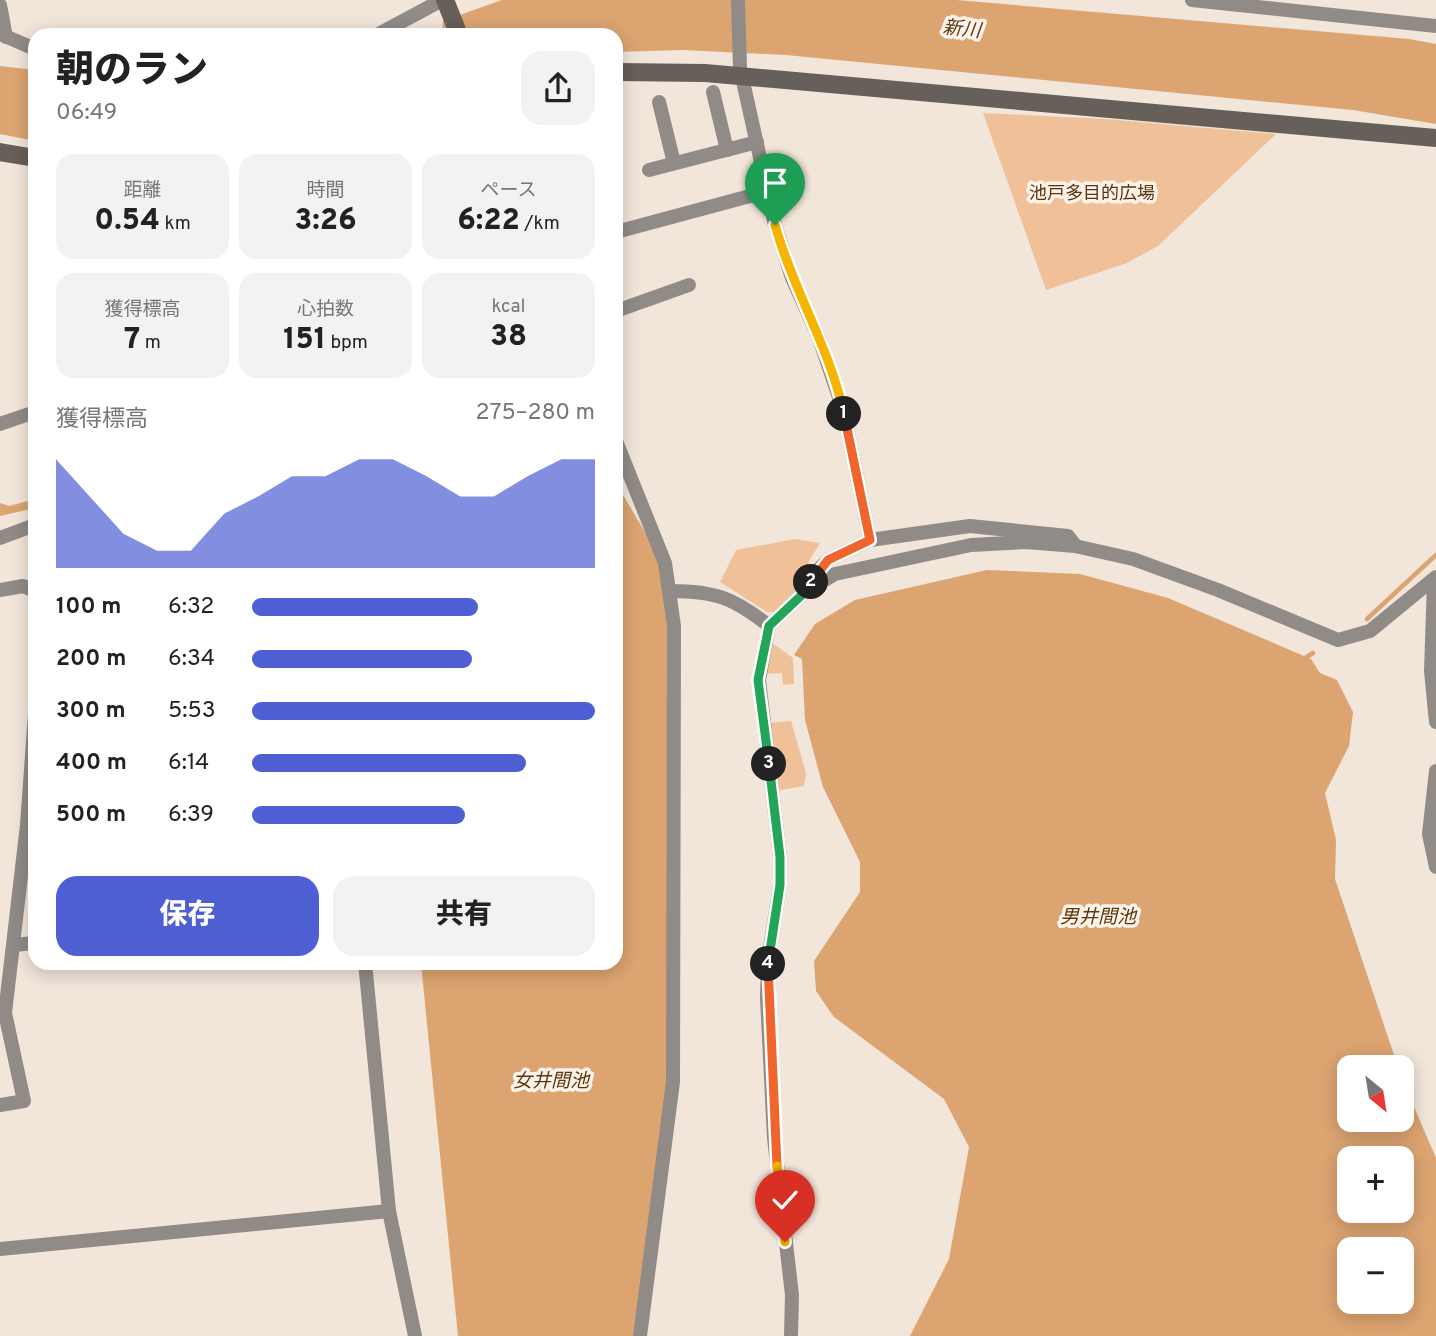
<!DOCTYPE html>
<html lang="ja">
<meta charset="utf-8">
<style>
body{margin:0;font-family:Overpass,"Noto Sans JP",sans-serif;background:#f2f2f2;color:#222;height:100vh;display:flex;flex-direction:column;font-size:26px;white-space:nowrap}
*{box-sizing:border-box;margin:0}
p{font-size:23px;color:#767676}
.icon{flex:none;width:38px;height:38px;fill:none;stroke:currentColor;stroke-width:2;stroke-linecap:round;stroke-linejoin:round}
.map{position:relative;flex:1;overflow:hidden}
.sheet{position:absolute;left:28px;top:28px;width:595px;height:942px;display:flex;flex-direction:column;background:#fff;border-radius:21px;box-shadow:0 4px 18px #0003}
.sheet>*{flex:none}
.needle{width:46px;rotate:150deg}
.tools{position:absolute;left:1337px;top:1055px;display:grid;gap:14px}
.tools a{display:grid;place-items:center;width:77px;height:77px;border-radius:14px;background:#fff;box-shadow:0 4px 18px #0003;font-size:35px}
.pin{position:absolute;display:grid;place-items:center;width:60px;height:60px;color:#fff;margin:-72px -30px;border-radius:50% 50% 50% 0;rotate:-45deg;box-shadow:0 0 7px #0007}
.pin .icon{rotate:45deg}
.km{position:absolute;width:35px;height:35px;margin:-18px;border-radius:50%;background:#222;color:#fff;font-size:19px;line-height:35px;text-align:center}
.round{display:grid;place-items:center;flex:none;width:74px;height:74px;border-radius:21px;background:#f2f2f2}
.head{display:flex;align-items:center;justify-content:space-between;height:119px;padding:0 28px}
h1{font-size:38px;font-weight:800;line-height:52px}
.figures{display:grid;grid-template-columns:repeat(3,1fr);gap:10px;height:119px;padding:7px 28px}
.figures div{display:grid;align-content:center;border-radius:18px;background:#f2f2f2;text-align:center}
.figures b{font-size:30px;font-weight:800}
.figures small{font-size:19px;font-weight:400}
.figures p{font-size:19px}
.chart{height:196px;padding:14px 28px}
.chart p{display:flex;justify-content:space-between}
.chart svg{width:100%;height:126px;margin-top:7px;fill:#4e5fd4;opacity:.7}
.cta{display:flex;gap:14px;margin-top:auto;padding:14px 28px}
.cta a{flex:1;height:80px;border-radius:21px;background:#4e5fd4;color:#fff;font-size:28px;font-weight:800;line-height:80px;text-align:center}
.cta a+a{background:#f2f2f2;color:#222}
ul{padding:0 28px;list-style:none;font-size:23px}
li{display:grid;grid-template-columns:112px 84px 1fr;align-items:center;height:52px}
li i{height:18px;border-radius:9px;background:#4e5fd4}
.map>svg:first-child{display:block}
</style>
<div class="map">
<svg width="1436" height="1336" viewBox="0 0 1436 1336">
<rect width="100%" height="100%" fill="#f2e5da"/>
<g fill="#f0c198">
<polygon points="983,113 1105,119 1276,134 1158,246 1127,263 1046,290"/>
<polygon points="795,539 820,543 809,561 801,589 775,612 767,612 720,582 736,550"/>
<polygon points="771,642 793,658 794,684 783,685 782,673 763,674"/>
<polygon points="791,721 806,773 804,786 775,791 767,723"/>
</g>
<g fill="#dca471" fill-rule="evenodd">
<polygon points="502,0 956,0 1409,39 1436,44 1436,124 1353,110 786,55 683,50 616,52 616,35 442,35 443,21"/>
<polygon points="0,66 35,70 35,141 0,134"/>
<polygon points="616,483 658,554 667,598 670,1078 634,1336 458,1336 421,963 616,962"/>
<polygon points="35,499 35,508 0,516 0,503 9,506"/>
<path d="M987 570 1080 574 1168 598 1311 659 1320 673 1337 680 1353 712 1349 746 1325 793 1336 840 1335 879 1398 1067 1349 1068V1120H1402V1079L1436 1158V1336H910L949 1259 969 1147 944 1099 834 1017 816 991 814 961 860 892V862L823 787 805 720 802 659 794 655 815 624 855 600ZM1402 1158V1211H1349V1158ZM1349 1250H1402V1302H1349Z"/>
</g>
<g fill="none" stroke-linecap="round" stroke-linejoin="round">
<g stroke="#dca471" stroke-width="4.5">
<polyline points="1367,619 1436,555"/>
<polyline points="1302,660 1313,653"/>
</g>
<g stroke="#908b86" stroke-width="14">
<polyline points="738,0 740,68 775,225 792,278 819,338 843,409 870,540"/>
<polyline points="1192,0 1436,26"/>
<polyline points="0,5 6,37"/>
<polyline points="0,34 35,49"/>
<polyline points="377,35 442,0"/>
<polyline points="713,92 727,150"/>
<polyline points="659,102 674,163"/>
<polyline points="649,170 757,142"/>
<polyline points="616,232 769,191"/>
<polyline points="616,311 689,285"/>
<polyline points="0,424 35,412"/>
<polyline points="616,441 665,563 674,626 673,1082 640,1336"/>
<polyline points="0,538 35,525"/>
<polyline points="1434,581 1431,671 1436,722"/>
<polyline points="0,590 23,586 35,591"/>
<polyline points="807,590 816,572 828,560 870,540 970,526 1068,536 1075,545"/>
<path d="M671 591C715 591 734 598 769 626"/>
<polyline points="1436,771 1429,834 1436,867"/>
<polyline points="13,945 35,943"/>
<polyline points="365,962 389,1211 415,1336"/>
<polyline points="0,1105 24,1101 5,1013 27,825 35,714"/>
<polyline points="0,1249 389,1211"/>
<polyline points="791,1336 792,1295 774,1138 767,998 768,961 780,885 780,857 759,680 769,626 806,591 835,574 971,545 1026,542 1075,546 1133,559 1218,590 1338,640 1370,631 1436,577"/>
</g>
<g stroke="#675f59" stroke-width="18">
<polyline points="445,0 459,35"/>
<polyline points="616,72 705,73 1436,138"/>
<polyline points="0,152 35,158"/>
</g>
</g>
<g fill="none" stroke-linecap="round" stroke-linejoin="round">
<g stroke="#fff" stroke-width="14">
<path id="split-1" d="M775 225C793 290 830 348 844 414"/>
</g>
<g stroke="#fff" stroke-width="14">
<polyline id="split-2" points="811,582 828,560 870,540 844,414"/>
</g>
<g stroke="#fff" stroke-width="14">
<polyline id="split-3" points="769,764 758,680 769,626 806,591 811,582"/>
</g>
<g stroke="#fff" stroke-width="14">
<polyline id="split-4" points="768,964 780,885 780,857 769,764"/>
</g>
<g stroke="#fff" stroke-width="14">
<polyline id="split-5" points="768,964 777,1166"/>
</g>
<g stroke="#fff" stroke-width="14">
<polyline id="split-6" points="777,1166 785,1242"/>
</g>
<use href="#split-1" stroke="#f5b400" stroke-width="9"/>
<use href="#split-2" stroke="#f0652b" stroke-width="9"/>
<use href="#split-3" stroke="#22a559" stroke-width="9"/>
<use href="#split-4" stroke="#22a559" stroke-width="9"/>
<use href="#split-5" stroke="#f0652b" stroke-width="9"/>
<use href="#split-6" stroke="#f5b400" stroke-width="9"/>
</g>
<g text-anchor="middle" stroke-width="7" stroke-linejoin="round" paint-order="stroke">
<g font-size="18" fill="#5a350d" stroke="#fdf3ea">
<text x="1092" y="199">池戸多目的広場</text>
</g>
<g font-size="19" font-style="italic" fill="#5c360f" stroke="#fdf3ea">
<text transform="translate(962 28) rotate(6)" y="7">新川</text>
<text x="1098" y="923">男井間池</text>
<text x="551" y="1087">女井間池</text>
</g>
</g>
</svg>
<div class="tools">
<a><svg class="needle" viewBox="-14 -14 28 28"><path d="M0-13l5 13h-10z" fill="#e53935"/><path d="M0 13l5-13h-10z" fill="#767676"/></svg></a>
<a>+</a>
<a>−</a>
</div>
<div class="pin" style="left:775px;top:225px;background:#1e9e55"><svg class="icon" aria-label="arrive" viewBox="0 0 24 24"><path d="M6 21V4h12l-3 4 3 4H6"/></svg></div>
<div class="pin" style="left:785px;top:1242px;background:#d93025"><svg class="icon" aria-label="check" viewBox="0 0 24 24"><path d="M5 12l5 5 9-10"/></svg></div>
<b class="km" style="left:844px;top:414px">1</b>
<b class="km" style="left:811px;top:582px">2</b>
<b class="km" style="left:769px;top:764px">3</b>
<b class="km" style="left:768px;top:964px">4</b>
<section class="sheet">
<div class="head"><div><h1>朝のラン</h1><p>06:49</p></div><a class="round"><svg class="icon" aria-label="share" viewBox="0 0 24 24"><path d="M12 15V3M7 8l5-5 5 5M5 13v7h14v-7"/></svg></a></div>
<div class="figures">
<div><p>距離</p><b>0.54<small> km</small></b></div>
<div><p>時間</p><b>3:26</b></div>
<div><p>ペース</p><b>6:22<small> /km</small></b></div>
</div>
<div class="figures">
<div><p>獲得標高</p><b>7<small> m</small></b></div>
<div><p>心拍数</p><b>151<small> bpm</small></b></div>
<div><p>kcal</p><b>38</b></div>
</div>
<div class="chart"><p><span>獲得標高</span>275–280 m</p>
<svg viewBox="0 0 160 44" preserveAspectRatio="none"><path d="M0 44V6L10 19L20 32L30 38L40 38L50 25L60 19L70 12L80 12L90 6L100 6L110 12L120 19L130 19L140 12L150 6L160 6V44z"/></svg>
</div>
<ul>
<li><b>100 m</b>6:32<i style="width:66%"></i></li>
<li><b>200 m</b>6:34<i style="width:64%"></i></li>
<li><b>300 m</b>5:53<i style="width:100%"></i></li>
<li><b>400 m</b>6:14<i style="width:80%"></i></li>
<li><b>500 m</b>6:39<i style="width:62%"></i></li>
</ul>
<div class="cta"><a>保存</a><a>共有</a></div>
</section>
</div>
